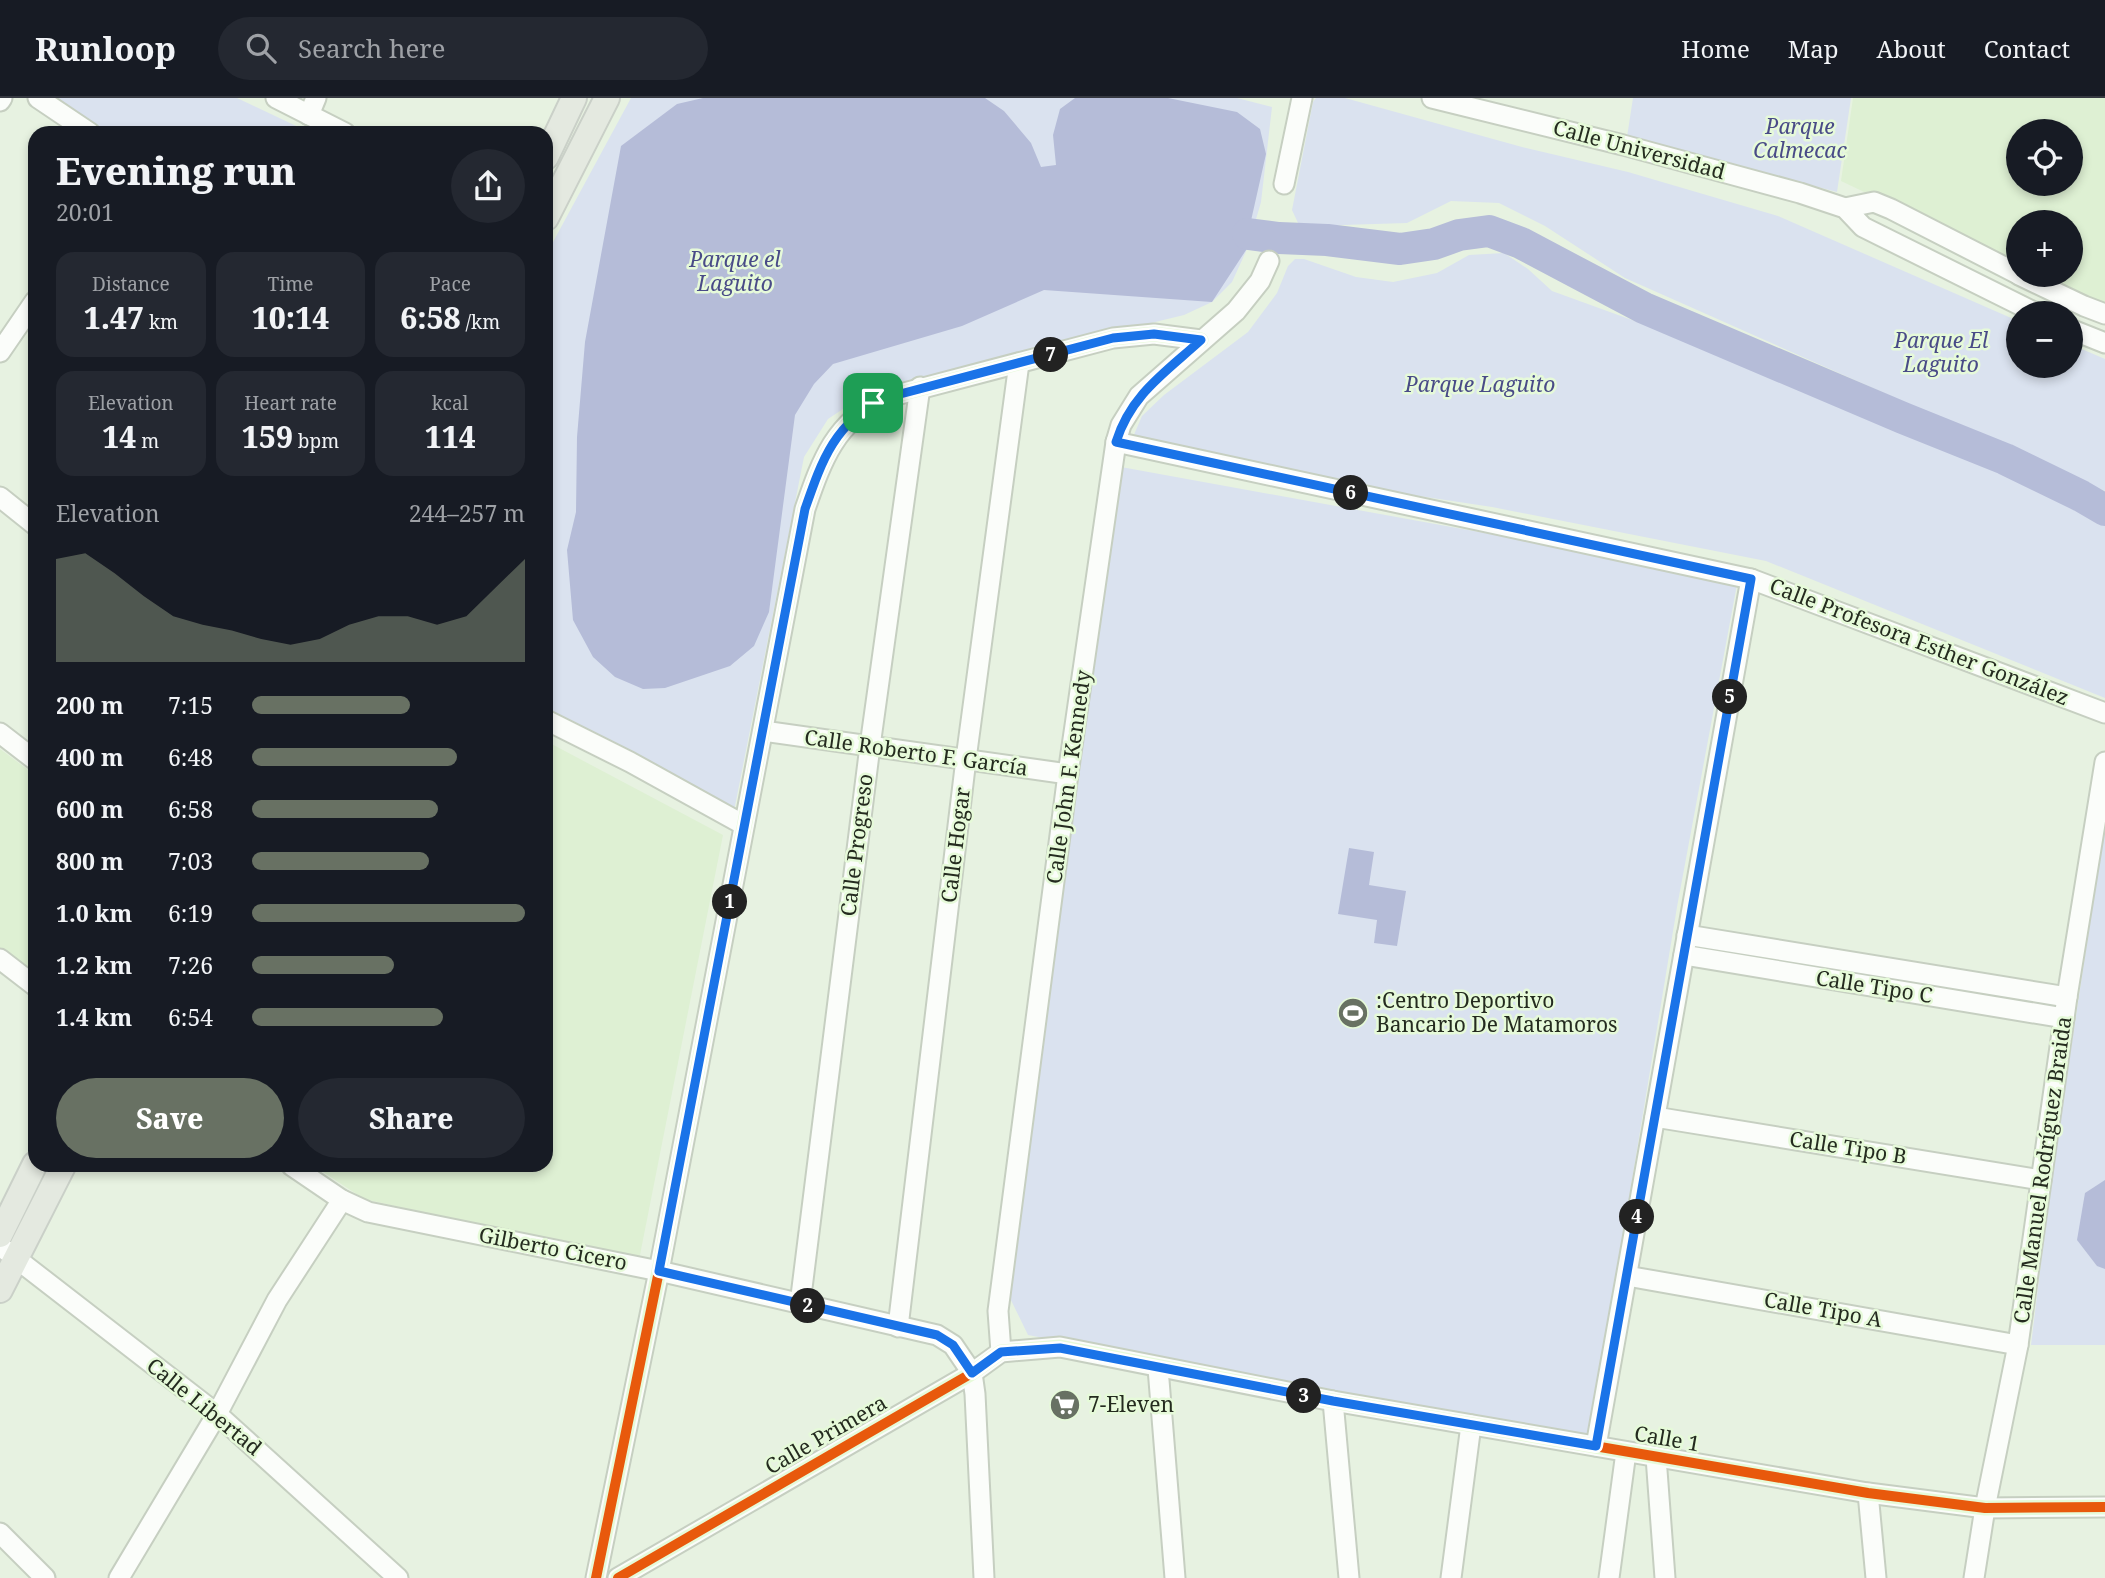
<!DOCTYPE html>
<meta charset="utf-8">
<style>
body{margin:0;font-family:"Noto Serif",serif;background:#242831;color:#f1f3f6;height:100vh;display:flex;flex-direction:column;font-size:26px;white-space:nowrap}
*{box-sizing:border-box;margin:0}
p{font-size:23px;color:#9ea1a6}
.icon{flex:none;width:38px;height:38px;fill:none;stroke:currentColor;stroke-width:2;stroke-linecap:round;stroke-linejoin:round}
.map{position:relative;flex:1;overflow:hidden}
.panel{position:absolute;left:28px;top:28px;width:525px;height:1046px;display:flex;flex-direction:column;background:#171b24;border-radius:21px;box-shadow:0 4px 10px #0003}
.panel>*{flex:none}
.buttons{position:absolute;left:2006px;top:21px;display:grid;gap:14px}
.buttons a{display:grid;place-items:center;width:77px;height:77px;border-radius:50%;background:#171b24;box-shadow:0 4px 10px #0003;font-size:35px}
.pin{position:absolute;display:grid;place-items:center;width:60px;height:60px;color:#fff;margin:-30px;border-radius:14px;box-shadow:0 4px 10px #0006}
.km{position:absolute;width:35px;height:35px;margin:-18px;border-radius:50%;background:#222;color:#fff;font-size:19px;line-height:35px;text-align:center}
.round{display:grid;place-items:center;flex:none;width:74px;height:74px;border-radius:37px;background:#242831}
.overview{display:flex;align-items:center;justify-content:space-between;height:119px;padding:0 28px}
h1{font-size:38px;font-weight:800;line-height:52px}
.metrics{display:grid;grid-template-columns:repeat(3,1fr);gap:10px;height:119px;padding:7px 28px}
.metrics div{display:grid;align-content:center;border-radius:18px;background:#242831;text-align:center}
.metrics b{font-size:30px;font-weight:800}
.metrics small{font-size:19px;font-weight:400}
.metrics p{font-size:19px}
.chart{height:196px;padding:14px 28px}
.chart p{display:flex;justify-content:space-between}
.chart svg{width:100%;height:126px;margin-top:7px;fill:#687163;opacity:.7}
.action{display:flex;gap:14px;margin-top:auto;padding:14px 28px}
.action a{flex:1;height:80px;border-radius:42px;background:#687163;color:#fff;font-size:28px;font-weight:800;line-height:80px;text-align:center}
.action a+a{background:#242831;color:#f1f3f6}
ul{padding:0 28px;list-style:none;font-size:23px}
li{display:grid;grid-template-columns:112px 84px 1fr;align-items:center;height:52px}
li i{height:18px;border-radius:9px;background:#687163}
header{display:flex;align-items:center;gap:42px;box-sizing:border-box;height:98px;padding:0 35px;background:#171b24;border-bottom:2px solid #363941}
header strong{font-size:33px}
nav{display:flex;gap:38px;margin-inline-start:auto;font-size:24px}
.search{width:490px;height:63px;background:#242831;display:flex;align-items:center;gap:18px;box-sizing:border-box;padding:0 24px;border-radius:38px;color:#9ea1a6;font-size:26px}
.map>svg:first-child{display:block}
</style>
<header>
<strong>Runloop</strong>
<div class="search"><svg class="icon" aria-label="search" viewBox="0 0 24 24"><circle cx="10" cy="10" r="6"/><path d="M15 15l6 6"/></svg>Search here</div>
<nav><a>Home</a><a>Map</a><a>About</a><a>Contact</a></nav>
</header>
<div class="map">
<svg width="2105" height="1480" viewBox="0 0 2105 1480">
<rect width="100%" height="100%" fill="#e7f2e1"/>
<g fill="#def0d3" fill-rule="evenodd">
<path d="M1853 0H2105V209L2037 177H2070V124H2018V167L1841 83ZM2018 33H2070V86H2018Z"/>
<polygon points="546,643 723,737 639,1162 364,1101 314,1068 546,1068"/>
<polygon points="0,651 35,677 35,877 0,850"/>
</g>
<g fill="#dae2ef">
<polygon points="54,0 237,0 311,35 109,35"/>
<polygon points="631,0 1237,0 1272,9 1261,104 1248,149 1232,184 1212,204 1184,217 870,293 828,321 804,359 734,713 641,658 546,612 546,157"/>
<polygon points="1316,0 1345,0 1522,49 1628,74 1778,118 2018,223 2018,268 2070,268 2070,246 2105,261 2105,393 1625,180 1545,128 1499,105 1451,103 1407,125 1310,128 1299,127 1292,112 1313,4"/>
<polygon points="1633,0 1851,0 1837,94 1627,39"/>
<polygon points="1504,155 1528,171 1552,193 1786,278 1862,317 1934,348 2048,387 2105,419 2105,600 1766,463 1492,409 1353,388 1133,339 1142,318 1164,297 1248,234 1277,195 1288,168 1295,161 1304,161 1356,179 1393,184 1437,175 1469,157"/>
<polygon points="1121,369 1738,481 1677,809 1616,1179 1587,1341 1028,1237 1009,1198"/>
<polygon points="2105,725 2105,1247 2031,1247 2051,1084"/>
</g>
<g fill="#b5bcd8">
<polygon points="703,0 985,0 1004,13 1031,45 1041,69 1056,67 1053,37 1060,11 1075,0 1168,0 1237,14 1260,31 1266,56 1248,136 1248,149 1212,204 1044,192 962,228 833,266 814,286 795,317 769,514 754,548 730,568 665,590 643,591 615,579 593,559 573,522 567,452 576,414 577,339 585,244 621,48 677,6"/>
<polygon points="1349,750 1374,754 1369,787 1406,793 1397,848 1374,845 1377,822 1338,816"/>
<polygon points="2105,1082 2105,1171 2097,1168 2077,1142 2085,1095"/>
</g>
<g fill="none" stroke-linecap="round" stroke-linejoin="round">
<polyline stroke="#b5bcd8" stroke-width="32" points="1248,136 1279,140 1327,142 1400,151 1434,146 1459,137 1489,133 1521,145 1644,210 1903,320 2005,361 2081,398 2105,412"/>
<g stroke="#c6cfc1" stroke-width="23">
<g id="minor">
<polyline points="38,0 90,35"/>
<polyline points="276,0 345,35"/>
<polyline points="1432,0 1623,47 1800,95 1845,110 1863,129 2036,215"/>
<polyline points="0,3 2,0"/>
<polyline points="309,17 316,0"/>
<polyline points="1284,86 1302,0"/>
<polyline points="1845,110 1874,104 1891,111 2018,176"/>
<polyline points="2019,177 2084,208 2105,216"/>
<polyline points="2070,231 2105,245"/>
<polyline points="0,254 35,203"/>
<polyline points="1116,344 1751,481 2105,615"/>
<polyline points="0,399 35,427"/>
<polyline points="546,622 630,664 744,727"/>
<polyline points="763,633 1068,676"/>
<polyline points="0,635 35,662"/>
<polyline points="1687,837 2067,899"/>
<polyline points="1684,857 2064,920"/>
<polyline points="0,861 35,888"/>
<polyline points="1655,1019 2041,1082"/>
<polyline points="292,1068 342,1102 368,1114 659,1173 937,1237 953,1247 972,1275 975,1296 984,1480"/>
<polyline points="0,1148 217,1316 398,1480"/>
<polyline points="1627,1178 2018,1247"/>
<polyline points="800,1206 870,648 920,289"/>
<polyline points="898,1229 966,661 1019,265"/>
<polyline points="1001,1254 998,1213 1068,676 1116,344 1121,327 1139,298 1236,213 1260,183 1269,163"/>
<polyline points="1158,1270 1175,1480"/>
<polyline points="1333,1303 1349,1480"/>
<polyline points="1596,1348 1751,481"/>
<polyline points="1656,1359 1665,1480"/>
<polyline points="1868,1395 1876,1480"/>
<polyline points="0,1435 45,1480"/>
<polyline points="119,1480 217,1316 277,1202 342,1102"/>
<path d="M596 1480 659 1173 805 411C822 362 835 324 885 300L1113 240 1154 236 1201 242"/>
<polyline points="618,1480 972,1275 1001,1254 1060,1249 1333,1303 1868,1395 1985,1410 2105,1409"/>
<polyline points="1451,1480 1471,1327"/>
<polyline points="1609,1480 1626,1354"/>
<polyline points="1974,1480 1985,1410 2018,1247 2067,899 2105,664"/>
</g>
</g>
<g stroke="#cad0c8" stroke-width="28">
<g id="major">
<polyline points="546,59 574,0"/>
<polyline points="546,120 607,0"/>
<polyline points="0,1137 35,1066"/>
<polyline points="0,1192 63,1068"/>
</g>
</g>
<use href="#minor" stroke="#fbfdfa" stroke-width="19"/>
<use href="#major" stroke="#e4e9e0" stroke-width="24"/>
<g stroke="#e6fad9" stroke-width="15">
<g id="cycleway">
<path d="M596 1480 659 1173 805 411C822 362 835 324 885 300L1113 240 1154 236 1201 242"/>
<polyline points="618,1480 972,1275 1001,1254 1060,1249 1333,1303 1868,1395 1985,1410 2105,1409"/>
</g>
</g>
<use href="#cycleway" stroke="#e8590c" stroke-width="10"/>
</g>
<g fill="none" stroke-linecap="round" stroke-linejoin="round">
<g stroke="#fff" stroke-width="14">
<path id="route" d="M1154 236 1201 242C1166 274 1131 296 1116 344L1751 481 1596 1348 1333 1303 1060 1250 1001 1254 972 1275 953 1247 937 1237 659 1173 805 411C822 362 835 324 885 300L1113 240Z"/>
</g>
<use href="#route" stroke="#1a73e8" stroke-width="9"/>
</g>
<defs>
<g id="stadium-disc" transform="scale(1.575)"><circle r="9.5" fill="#687163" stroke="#e6fad9"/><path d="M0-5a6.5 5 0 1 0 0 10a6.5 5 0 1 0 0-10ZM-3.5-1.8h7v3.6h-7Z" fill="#fff"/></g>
<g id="supermarket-disc" transform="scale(1.575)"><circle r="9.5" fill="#687163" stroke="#e6fad9"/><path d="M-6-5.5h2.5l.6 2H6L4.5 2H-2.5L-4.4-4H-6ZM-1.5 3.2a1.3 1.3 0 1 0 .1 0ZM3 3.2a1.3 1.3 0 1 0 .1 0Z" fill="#fff"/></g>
</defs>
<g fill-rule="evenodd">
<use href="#stadium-disc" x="1353" y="915"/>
<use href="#supermarket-disc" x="1065" y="1307"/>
</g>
<g text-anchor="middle" stroke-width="5" stroke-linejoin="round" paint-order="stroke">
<g font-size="21" font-style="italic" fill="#494b87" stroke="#e6fad9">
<text x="1800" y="36">Parque<tspan x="1800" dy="24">Calmecac</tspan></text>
<text x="735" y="169">Parque el<tspan x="735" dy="24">Laguito</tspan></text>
<text x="1941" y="250">Parque El<tspan x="1941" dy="24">Laguito</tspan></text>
<text x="1480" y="294">Parque Laguito</text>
</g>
<g font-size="21" fill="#242b1f" stroke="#e6fad9">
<text transform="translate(1639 52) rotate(15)" y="7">Calle Universidad</text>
<text transform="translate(1919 544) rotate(21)" y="7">Calle Profesora Esther González</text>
<text transform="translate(916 655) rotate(8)" y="7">Calle Roberto F. García</text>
<text transform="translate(1069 679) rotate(-82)" y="7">Calle John F. Kennedy</text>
<text transform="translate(857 747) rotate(-83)" y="7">Calle Progreso</text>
<text transform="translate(956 747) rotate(-83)" y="7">Calle Hogar</text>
<text transform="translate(1874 889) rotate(9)" y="7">Calle Tipo C</text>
<text transform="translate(1848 1050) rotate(9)" y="7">Calle Tipo B</text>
<text transform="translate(2043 1072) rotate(-82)" y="7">Calle Manuel Rodríguez Braida</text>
<text transform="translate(553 1151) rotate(11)" y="7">Gilberto Cicero</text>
<text transform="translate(1823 1212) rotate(10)" y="7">Calle Tipo A</text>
<text transform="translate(204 1309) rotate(39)" y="7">Calle Libertad</text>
<text transform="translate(826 1337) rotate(-30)" y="7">Calle Primera</text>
<text transform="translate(1667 1341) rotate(10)" y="7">Calle 1</text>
</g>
<g font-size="21" fill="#242b1f" stroke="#e6fad9" text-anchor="start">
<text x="1376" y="910">:Centro Deportivo<tspan x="1376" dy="24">Bancario De Matamoros</tspan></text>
<text x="1088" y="1314">7-Eleven</text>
</g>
</g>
</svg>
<div class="buttons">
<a><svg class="icon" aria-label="locate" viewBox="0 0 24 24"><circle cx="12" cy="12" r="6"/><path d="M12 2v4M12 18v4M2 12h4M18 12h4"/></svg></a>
<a>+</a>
<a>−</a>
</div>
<div class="pin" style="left:873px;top:305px;background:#1e9e55"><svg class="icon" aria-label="arrive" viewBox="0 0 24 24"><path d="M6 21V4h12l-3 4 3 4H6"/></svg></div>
<b class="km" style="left:730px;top:804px">1</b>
<b class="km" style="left:808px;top:1208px">2</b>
<b class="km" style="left:1304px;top:1298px">3</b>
<b class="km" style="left:1637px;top:1119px">4</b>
<b class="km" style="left:1730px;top:599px">5</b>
<b class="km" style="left:1351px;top:395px">6</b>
<b class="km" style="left:1051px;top:257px">7</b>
<section class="panel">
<div class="overview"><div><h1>Evening run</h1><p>20:01</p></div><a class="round"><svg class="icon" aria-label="share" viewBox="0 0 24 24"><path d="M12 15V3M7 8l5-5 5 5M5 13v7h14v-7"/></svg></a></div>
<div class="metrics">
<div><p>Distance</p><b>1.47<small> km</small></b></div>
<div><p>Time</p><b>10:14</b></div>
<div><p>Pace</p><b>6:58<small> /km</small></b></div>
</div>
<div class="metrics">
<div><p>Elevation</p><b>14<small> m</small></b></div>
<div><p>Heart rate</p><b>159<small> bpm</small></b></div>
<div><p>kcal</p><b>114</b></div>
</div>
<div class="chart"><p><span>Elevation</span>244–257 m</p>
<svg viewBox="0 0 160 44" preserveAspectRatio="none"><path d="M0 44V8L10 6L20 13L30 21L40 28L50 31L60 33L70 36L80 38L90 36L100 31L110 28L120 28L130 31L140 28L150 18L160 8V44z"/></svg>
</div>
<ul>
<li><b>200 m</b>7:15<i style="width:58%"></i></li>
<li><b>400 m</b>6:48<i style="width:75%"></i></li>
<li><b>600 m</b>6:58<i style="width:68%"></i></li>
<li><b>800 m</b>7:03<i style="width:65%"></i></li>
<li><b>1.0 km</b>6:19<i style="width:100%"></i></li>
<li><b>1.2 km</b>7:26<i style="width:52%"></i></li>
<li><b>1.4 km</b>6:54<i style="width:70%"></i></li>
</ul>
<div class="action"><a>Save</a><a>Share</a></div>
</section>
</div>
